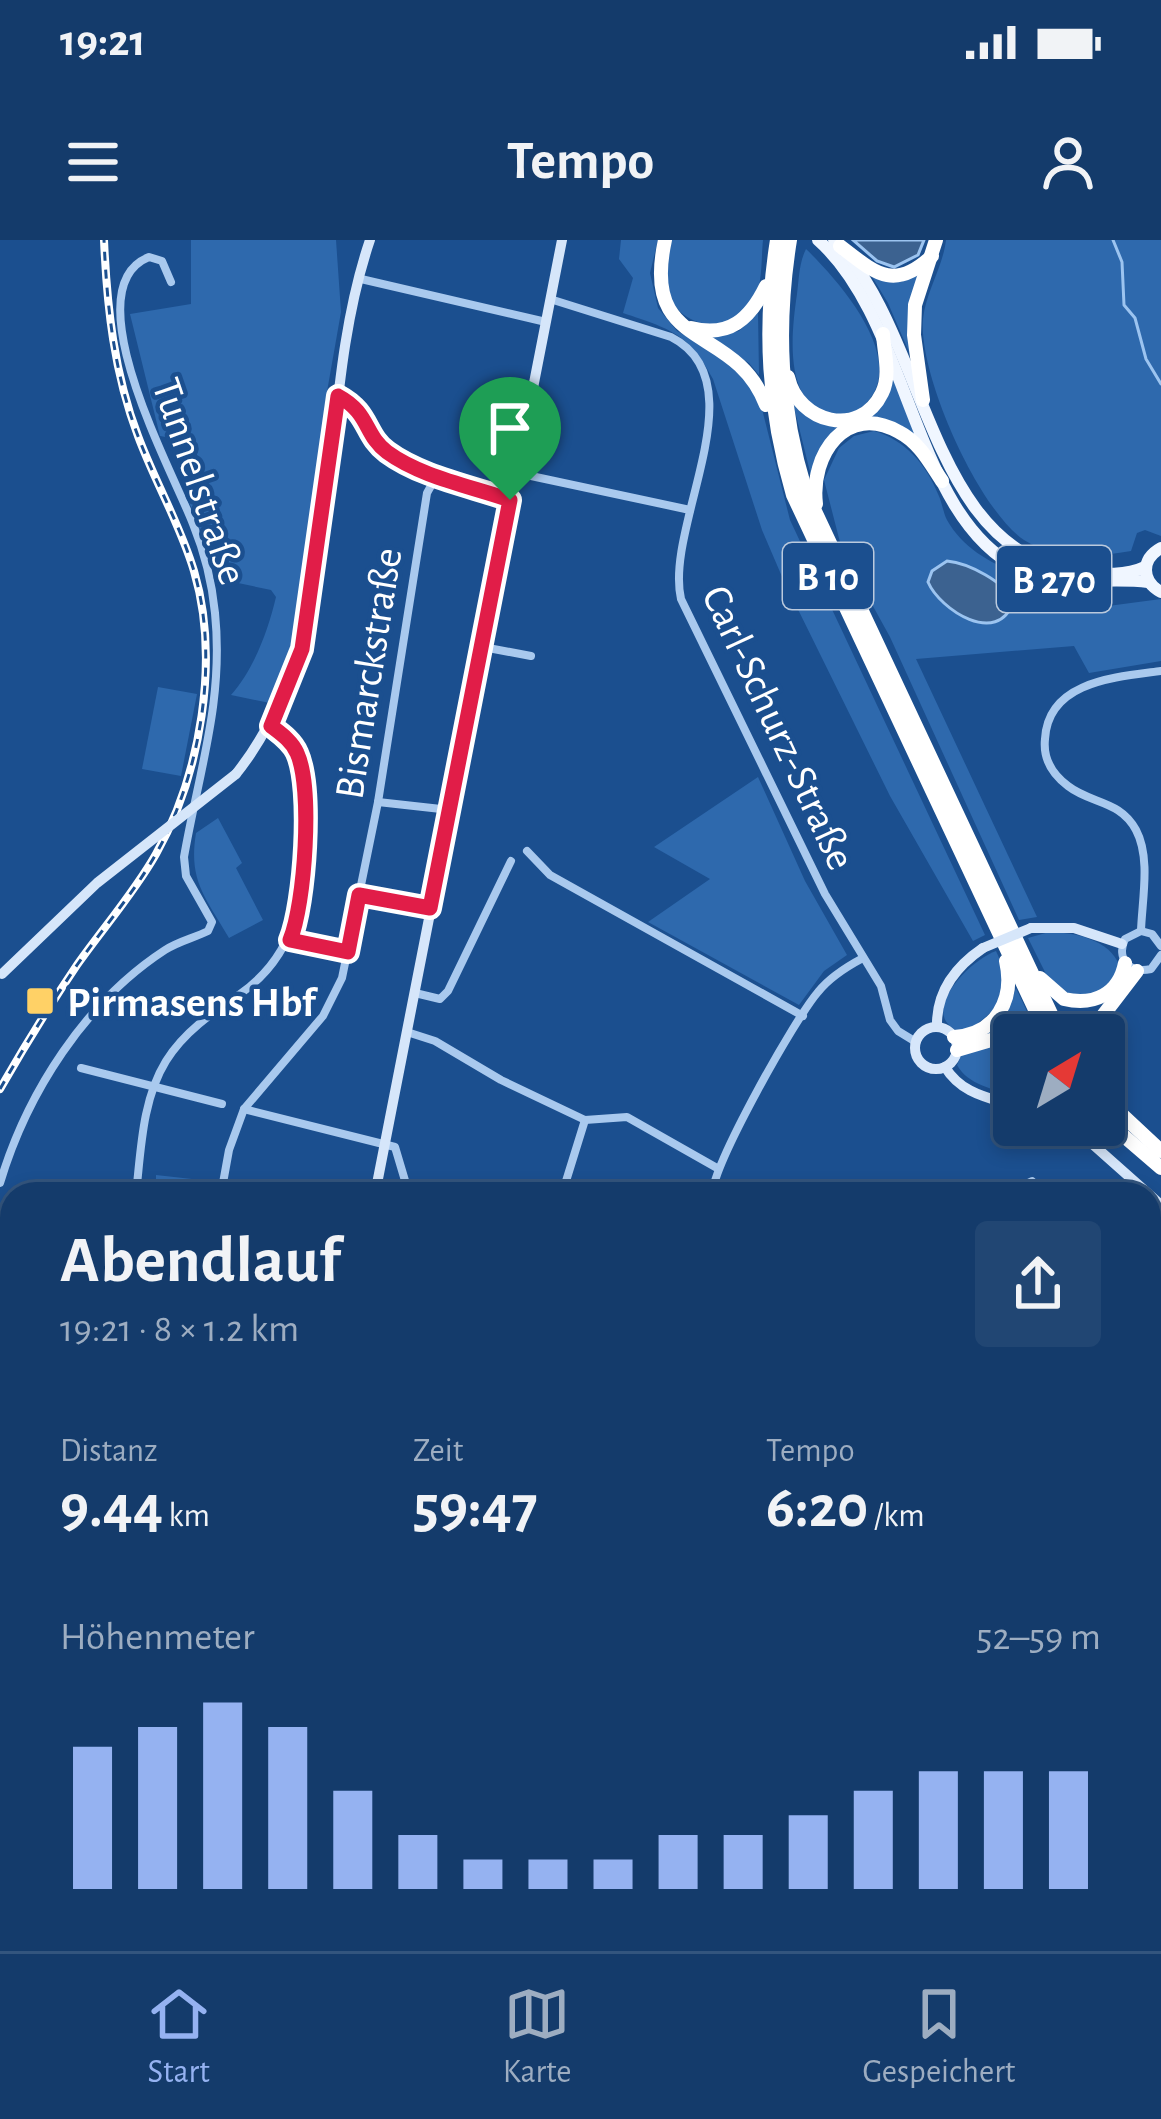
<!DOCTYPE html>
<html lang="de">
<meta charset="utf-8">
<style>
body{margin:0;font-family:"Alegreya Sans",sans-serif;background:#214673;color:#f1f3f6;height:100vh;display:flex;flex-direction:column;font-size:45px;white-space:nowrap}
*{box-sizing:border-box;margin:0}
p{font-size:39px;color:#9dadc1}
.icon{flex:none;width:66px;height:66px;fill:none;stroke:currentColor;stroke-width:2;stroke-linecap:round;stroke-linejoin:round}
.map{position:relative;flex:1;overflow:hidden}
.drawer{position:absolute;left:0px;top:942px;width:1161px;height:771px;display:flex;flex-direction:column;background:#143b6b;border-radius:36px 36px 0 0;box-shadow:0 6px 18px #0003,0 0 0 3px #33557e}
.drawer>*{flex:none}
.needle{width:78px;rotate:38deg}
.controls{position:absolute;left:993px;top:774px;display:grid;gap:24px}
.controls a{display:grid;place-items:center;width:132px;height:132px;border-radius:12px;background:#143b6b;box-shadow:0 6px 18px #0003,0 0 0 3px #33557e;font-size:60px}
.pin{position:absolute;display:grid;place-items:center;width:102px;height:102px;color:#fff;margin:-123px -51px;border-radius:50% 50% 50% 0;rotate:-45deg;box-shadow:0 0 12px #0007}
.pin .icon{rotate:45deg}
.round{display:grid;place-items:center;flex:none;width:126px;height:126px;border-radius:12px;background:#214673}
.headline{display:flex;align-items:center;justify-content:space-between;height:204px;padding:0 60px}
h1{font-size:66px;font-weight:700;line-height:90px}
.stats{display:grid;grid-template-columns:repeat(3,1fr);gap:18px;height:204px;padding:12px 60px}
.stats div{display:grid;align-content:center}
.stats b{font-size:60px;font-weight:700}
.stats small{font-size:33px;font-weight:400}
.stats p{font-size:33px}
.chart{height:336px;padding:24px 60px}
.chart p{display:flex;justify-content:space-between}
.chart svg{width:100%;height:216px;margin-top:12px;stroke:#95b2f1;stroke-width:6}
.status{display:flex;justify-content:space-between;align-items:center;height:84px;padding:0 60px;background:#143b6b;direction:ltr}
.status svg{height:33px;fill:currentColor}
header{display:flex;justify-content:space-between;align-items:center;height:156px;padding:0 60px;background:#143b6b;font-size:54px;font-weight:700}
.menu{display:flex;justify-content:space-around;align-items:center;height:168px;border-top:3px solid #33557e;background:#143b6b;font-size:33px;color:#9dadc1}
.menu a{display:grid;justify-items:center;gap:6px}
.menu .selected{color:#95b2f1}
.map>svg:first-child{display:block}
</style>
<div class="status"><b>19:21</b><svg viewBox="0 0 49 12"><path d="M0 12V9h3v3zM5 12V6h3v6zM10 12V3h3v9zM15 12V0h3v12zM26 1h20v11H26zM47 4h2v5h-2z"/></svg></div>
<header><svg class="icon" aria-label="menu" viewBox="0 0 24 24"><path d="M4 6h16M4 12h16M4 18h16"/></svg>Tempo<svg class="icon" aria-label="person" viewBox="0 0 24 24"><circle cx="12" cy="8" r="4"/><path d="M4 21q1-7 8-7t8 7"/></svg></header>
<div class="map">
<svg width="1161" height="1711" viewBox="0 0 1161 1711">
<rect width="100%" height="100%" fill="#1b4f8f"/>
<g fill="#2e69ad">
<path d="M191 0H336L341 72 325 163 302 372 284 440 270 463 231 455C254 429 268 391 276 357L271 350 219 339 186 254 206 243 193 202 160 196 130 74 191 64Z"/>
<path d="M621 0H658L650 33 658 68 677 91 735 124 760 161 790 280 985 695 973 701 890 556 783 339 762 290 713 139C689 93 670 89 623 73L633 38 619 19Z"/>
<path d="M672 0H763C761 19 763 48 752 64 728 98 673 87 667 46 664 31 668 15 672 0Z"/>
<path d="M946 0H1161V296L1145 290 1137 293 1131 311C1096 317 1055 320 1024 300 978 269 918 134 923 79 926 51 943 27 946 0Z"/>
<path d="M806 9C843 45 919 132 854 173 782 185 790 101 797 54 799 39 799 23 806 9Z"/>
<polygon points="924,31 912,119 888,63 871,35 901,42"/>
<polygon points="758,73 759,135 749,123 707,98 739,91"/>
<path d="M893 133 922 204 889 182C853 191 816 193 811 236L793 163 818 181H856Z"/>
<path d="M874 191C905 200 926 224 938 254 942 262 943 272 947 280 973 327 1038 342 1085 350L1093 368 1161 359V421L1089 433 1074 406 916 419 1037 677 1019 680 890 397 842 310 824 240 839 208 854 196Z"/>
<polygon points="158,447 197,454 181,536 142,529"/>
<polygon points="758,537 805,641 847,715 824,731 799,765 648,682 710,639 654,607"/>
<path d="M218 578 242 623 236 628 263 680 229 698C206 658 188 641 196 593Z"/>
<path d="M1049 692C1074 692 1110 700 1119 725L1112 743 1094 754 1070 755 1050 742 1028 698Z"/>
<path d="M996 711C1016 753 997 772 963 793 914 777 968 721 996 711Z"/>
<path d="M1016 748 1038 795 980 797C1001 785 1008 771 1016 748Z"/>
<path d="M987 804 1014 808V855C993 849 968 845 957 825L962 814Z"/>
<polygon points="156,935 210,941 209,954 145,954 147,939 156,940"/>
<polygon points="1161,1163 1161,1709 1147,1701 1149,1190"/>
</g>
<g fill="#3c6290" stroke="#9cc4f0" stroke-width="3">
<polygon points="853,0 924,0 918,15 894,27 877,21"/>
<path d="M947 321C968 323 1006 342 1013 362 998 407 940 370 928 342L932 331Z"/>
</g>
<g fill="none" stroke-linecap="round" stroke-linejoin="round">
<polyline stroke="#9cc4f0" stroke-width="3" points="1113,0 1122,22 1124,65 1135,78 1146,119 1161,144"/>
<g stroke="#a9c9ee" stroke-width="8">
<polyline points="361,39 546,82"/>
<path d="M550 59 671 97C760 142 664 286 681 359L825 654 881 746 890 780 898 791 916 802"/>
<path d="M339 156C369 174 365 197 387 212 422 237 469 246 510 260"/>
<polyline points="517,233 690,270"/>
<polyline points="483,407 531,416"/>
<polyline points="378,562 450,570"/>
<polyline points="527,611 550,635 803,776"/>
<polyline points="359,654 430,668"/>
<path d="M1141 691C1142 660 1151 618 1136 590 1120 560 1091 564 1068 546 1052 534 1043 518 1045 499 1048 441 1116 437 1161 431"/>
<polyline points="290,700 348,712"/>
<path d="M1161 706 1152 694 1141 691 1125 699C1116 718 1129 734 1151 729L1161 715"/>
<polyline points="415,753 440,759 448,751 511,621"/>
<polyline points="407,792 435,801 501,840 585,880 627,877 717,928"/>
<polyline points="81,828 222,864"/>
<polyline points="244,869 395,907 409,954"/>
<path d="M0 943C27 853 85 762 165 710 179 701 194 698 208 691L212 682 186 636 184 617C199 531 224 461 215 373 212 343 204 311 193 284 174 234 71 48 149 17L162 21 171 42"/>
<path d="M136 954C141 910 142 860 166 821 184 792 212 773 240 754 303 710 305 646 303 575 302 535 305 512 270 486"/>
<polyline points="221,954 229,910 244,869 323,776 342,738 378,562 427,253 436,237"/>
<polyline points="562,954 585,880"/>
<path d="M712 954C715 921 794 780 818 752 830 737 846 727 863 718"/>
<polyline points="1006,954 1032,941 1045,954"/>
<polyline points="0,1031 12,1032"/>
<polyline points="1149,1116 1161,1108"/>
<polyline points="1149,1532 1161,1515"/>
<polyline points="0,1556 12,1532"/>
<polyline points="0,1602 12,1606"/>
<polyline points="393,1701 418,1711"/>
<polyline points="605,1701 631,1711"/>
<polyline points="312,1711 316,1701"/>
</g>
<g stroke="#d6e6fa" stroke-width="10">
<path d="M236 534C354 385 311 173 370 0"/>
<polyline points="1031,688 1074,688 1122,704"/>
<path d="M937 787C936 752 955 727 983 708"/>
<circle cx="936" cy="808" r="21"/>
<path d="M945 827C961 853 986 857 1014 866"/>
<polyline points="1071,885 1161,965"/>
<polyline points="375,954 562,0"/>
<polyline points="1149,1098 1161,1080"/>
<polyline points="0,1259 12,1257"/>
<polyline points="0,1288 12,1282"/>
<polyline points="845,1701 869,1711"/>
<polyline points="121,1711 126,1701"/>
</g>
<g stroke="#f0f6ff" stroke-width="12">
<path d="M818 0C913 84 913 290 1030 333 1069 347 1109 337 1148 342"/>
<path d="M834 0C930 96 926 316 1082 332 1103 334 1126 336 1145 327"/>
<path d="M1161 308C1141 319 1141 341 1161 352"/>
</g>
<g stroke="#fff" stroke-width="14">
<path d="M665 0C640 114 734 81 766 165"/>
<path d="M777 0C763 88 768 170 793 255L1047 795"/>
<path d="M790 0C776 87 780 168 806 252L1061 795"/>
<path d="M840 6C875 33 894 52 932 16"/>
<path d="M691 88C729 98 750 79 766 46"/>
<path d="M788 137C798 183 860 199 882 153 891 135 884 113 883 94"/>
<polyline points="923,160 914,95 915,65 936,0"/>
<path d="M816 264C810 215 846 162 899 192 919 202 930 223 942 241"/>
<path d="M1040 738 1064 759C1094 766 1119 754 1125 723"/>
<polyline points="1092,795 1098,782 1137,731"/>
<path d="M954 797C996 794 1015 760 1006 721"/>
<polyline points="957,810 991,800 1014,803"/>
<polyline points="1104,858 1161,911"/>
<polyline points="1104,879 1161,928"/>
</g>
<g stroke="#fff" stroke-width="8">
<path id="rail" d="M0 849C24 807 50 765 77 725 103 688 134 653 156 614 201 534 220 419 194 331 180 284 155 242 138 196 114 133 107 67 104 0"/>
</g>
<use href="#rail" stroke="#1b4f8f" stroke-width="3" stroke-dasharray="9" stroke-linecap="butt"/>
<g stroke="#d6e6fa" stroke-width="10">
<polyline points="983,708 1031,688"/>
<polyline points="2,734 97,643 236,534"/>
</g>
</g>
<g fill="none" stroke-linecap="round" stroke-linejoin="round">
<g stroke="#fff" stroke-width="24">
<path id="route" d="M338 156C370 173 364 195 387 212 421 237 470 246 510 260L430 668 359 655 348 712 290 700C305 664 313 548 297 513 292 501 280 493 271 486L302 409Z"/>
</g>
<use href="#route" stroke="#e11d48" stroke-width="15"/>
</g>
<rect fill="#ffd166" stroke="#1b4f8f" stroke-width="4.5" x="25" y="746" width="30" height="30" rx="6"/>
<g text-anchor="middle" stroke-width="9" stroke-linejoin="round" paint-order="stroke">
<g fill="#1b4f8f" stroke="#bbcadd" stroke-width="3">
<rect x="783" y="303" width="90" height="66" rx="9"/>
<rect x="997" y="306" width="114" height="66" rx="9"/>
</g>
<g font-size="39" font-weight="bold" fill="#fff">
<text x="828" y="350">B 10</text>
<text x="1054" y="353">B 270</text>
</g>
<g font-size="42" fill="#fff" stroke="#1b4f8f">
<text transform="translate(201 241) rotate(71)" y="15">Tunnelstraße</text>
<text transform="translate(367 433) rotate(-81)" y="15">Bismarckstraße</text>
<text transform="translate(780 487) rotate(65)" y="15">Carl-Schurz-Straße</text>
</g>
<g font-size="42" font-weight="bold" fill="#fff" stroke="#1b4f8f" text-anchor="start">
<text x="67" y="776">Pirmasens Hbf</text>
</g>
</g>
</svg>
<div class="controls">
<a><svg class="needle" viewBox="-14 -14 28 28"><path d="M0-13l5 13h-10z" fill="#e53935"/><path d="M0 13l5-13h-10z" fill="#9dadc1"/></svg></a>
</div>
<div class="pin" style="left:510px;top:260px;background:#1e9e55"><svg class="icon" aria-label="arrive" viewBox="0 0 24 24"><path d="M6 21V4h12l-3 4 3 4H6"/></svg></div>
<section class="drawer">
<div class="headline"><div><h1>Abendlauf</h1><p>19:21 · 8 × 1.2 km</p></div><a class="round"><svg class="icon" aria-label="share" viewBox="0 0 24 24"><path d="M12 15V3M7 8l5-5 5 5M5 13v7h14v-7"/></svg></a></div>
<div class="stats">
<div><p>Distanz</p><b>9.44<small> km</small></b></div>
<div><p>Zeit</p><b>59:47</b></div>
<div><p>Tempo</p><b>6:20<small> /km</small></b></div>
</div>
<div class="chart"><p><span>Höhenmeter</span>52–59 m</p>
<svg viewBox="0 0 160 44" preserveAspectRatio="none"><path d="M5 44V15M15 44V11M25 44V6M35 44V11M45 44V24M55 44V33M65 44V38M75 44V38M85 44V38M95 44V33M105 44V33M115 44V29M125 44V24M135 44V20M145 44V20M155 44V20"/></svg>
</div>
</section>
</div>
<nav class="menu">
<a class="selected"><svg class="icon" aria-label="home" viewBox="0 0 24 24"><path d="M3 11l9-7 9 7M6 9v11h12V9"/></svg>Start</a>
<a><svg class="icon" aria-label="map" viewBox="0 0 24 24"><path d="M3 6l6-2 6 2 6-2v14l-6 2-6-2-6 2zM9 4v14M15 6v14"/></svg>Karte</a>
<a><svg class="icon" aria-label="saved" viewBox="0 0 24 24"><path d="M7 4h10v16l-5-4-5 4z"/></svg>Gespeichert</a>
</nav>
